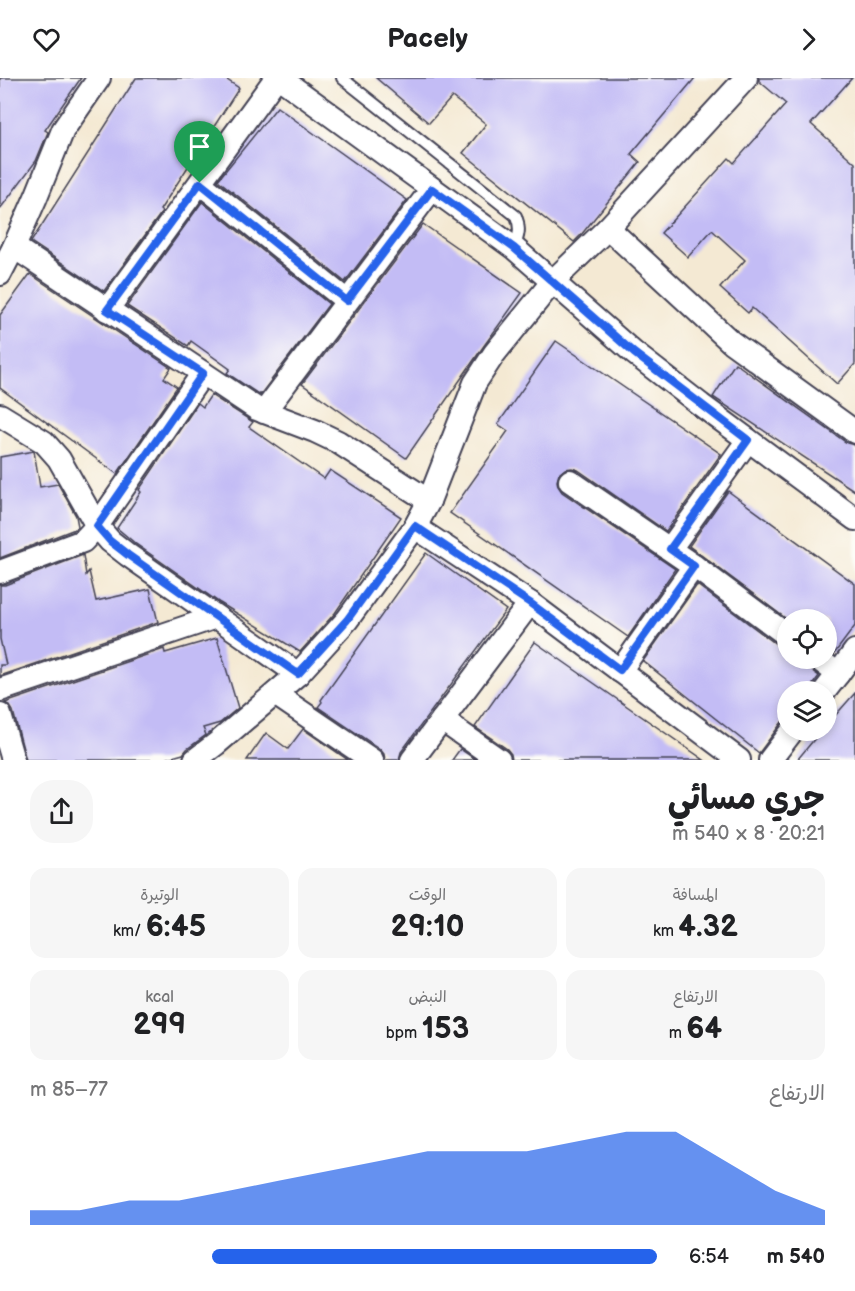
<!DOCTYPE html>
<html lang="ar">
<meta charset="utf-8">
<style>
body{margin:0;font-family:"Balsamiq Sans","Playpen Sans Arabic",sans-serif;background:#f6f6f6;color:#202124;direction:rtl;height:100vh;display:flex;flex-direction:column;font-size:22px;white-space:nowrap}
*{box-sizing:border-box;margin:0}
p{font-size:20px;color:#757577}
.icon{flex:none;width:33px;height:33px;fill:none;stroke:currentColor;stroke-width:2;stroke-linecap:round;stroke-linejoin:round}
.map{position:relative;height:682px;overflow:hidden;direction:ltr}
.panel{display:flex;flex-direction:column;background:#fff;flex:1}
.panel>*{flex:none}
.fabs{position:absolute;left:777px;top:531px;display:grid;gap:12px}
.fabs a{display:grid;place-items:center;width:60px;height:60px;border-radius:50%;background:#fff;box-shadow:0 3px 9px #0003;font-size:30px}
.pin{position:absolute;display:grid;place-items:center;width:51px;height:51px;color:#fff;margin:-62px -26px;border-radius:50% 50% 50% 0;rotate:-45deg;box-shadow:0 0 6px #0007}
.pin .icon{rotate:45deg}
.round{display:grid;place-items:center;flex:none;width:63px;height:63px;border-radius:24px;background:#f6f6f6}
.head{display:flex;align-items:center;justify-content:space-between;height:102px;padding:0 30px}
h1{font-size:33px;font-weight:700;line-height:45px}
.figures{display:grid;grid-template-columns:repeat(3,1fr);gap:9px;height:102px;padding:6px 30px}
.figures div{display:grid;align-content:center;border-radius:15px;background:#f6f6f6;text-align:center}
.figures b{font-size:30px;font-weight:700}
.figures small{font-size:16px;font-weight:400}
.figures p{font-size:16px}
.chart{height:168px;padding:12px 30px}
.chart p{display:flex;justify-content:space-between}
.chart svg{width:100%;height:108px;margin-top:6px;fill:#2563eb;opacity:.7}
ul{padding:0 30px;list-style:none;font-size:20px}
li{display:grid;grid-template-columns:96px 72px 1fr;align-items:center;height:45px}
li i{height:15px;border-radius:8px;background:#2563eb}
header{display:flex;justify-content:space-between;align-items:center;height:78px;padding:0 30px;background:#fff;font-size:27px;font-weight:700}
.map>svg:first-child{display:block}
</style>
<header><svg class="icon" aria-label="forward" viewBox="0 0 24 24"><path d="M9 5l7 7-7 7"/></svg>Pacely<svg class="icon" aria-label="heart" viewBox="0 0 24 24"><path d="M12 20l-8-8c-3-5 5-10 8-4 3-6 11-1 8 4z"/></svg></header>
<div class="map">
<svg width="855" height="682" viewBox="0 0 855 682">
<rect width="100%" height="100%" fill="#fdfcf7"/>
<filter id="ink" filterUnits="userSpaceOnUse"><feTurbulence type="fractalNoise" baseFrequency=".0167" numOctaves="2"/><feDisplacementMap in="SourceGraphic" scale="12" xChannelSelector="R" yChannelSelector="G"/><feConvolveMatrix kernelMatrix="1 2 1 2 8 2 1 2 1" color-interpolation-filters="sRGB"/></filter>
<filter id="wash" filterUnits="userSpaceOnUse"><feTurbulence type="fractalNoise" baseFrequency=".008" numOctaves="4" result="noise"/><feDisplacementMap in="SourceGraphic" scale="24" xChannelSelector="R" yChannelSelector="G"/><feGaussianBlur stdDeviation="1.35" result="paint"/><feColorMatrix in="noise" values="0 0 0 0 0 0 0 0 0 0 0 0 0 0 0 0 0 1.4 0 .05"/><feComposite in="paint" operator="in"/></filter>
<g filter="url(#wash)">
<rect width="100%" height="100%" fill="#f4e9d3"/>
<g id="blocks">
<g fill="#c3bcf5">
<polygon points="0,0 81,0 45,52 48,54 36,83 0,131"/>
<polygon points="136,0 224,0 239,10 160,132 162,134 104,213 31,164"/>
<polygon points="376,0 695,0 631,76 640,84 581,157 574,164 463,75 486,46 452,19 429,45"/>
<polygon points="759,0 852,0 811,46 855,85 855,286 837,306 752,230 748,235 720,210 745,182 712,152 688,179 661,155 729,80 734,85 786,26 759,3"/>
<polygon points="277,29 407,122 345,204 218,102"/>
<polygon points="202,124 329,226 260,317 227,295 230,291 191,263 188,268 127,228"/>
<polygon points="423,146 522,215 483,269 406,380 302,306"/>
<polygon points="30,196 171,290 164,300 177,309 117,396 0,310 0,237"/>
<polygon points="556,263 721,376 666,453 578,392 572,390 565,391 559,396 557,403 558,408 562,414 675,491 628,559 450,435 508,353 498,346"/>
<polygon points="735,285 847,365 855,367 855,413 713,319"/>
<polygon points="211,317 253,344 249,349 324,401 330,392 401,439 335,535 300,574 220,525 136,466 117,450 141,414 139,412 198,325 203,329"/>
<polygon points="34,373 40,409 58,406 76,438 78,448 75,451 0,480 0,379"/>
<polygon points="728,413 855,506 855,548 834,576 826,570 826,542 788,542 689,468"/>
<polygon points="426,475 506,532 401,674 399,682 385,682 384,676 380,671 318,629 322,624 321,622"/>
<polygon points="83,477 86,497 89,493 96,523 150,511 158,544 0,598 0,587 6,587 0,561 0,507 5,507"/>
<polygon points="697,507 780,569 788,571 788,580 804,580 805,586 808,590 819,598 813,606 811,614 788,614 788,640 782,644 759,675 643,583"/>
<polygon points="217,560 238,630 220,645 203,650 206,657 187,671 183,676 162,682 26,682 13,633 10,628 5,625 164,571 165,575"/>
<polygon points="535,564 704,682 512,682 511,676 507,671 475,649"/>
<polygon points="855,615 855,682 797,682 822,652 826,652 826,648"/>
<polygon points="303,651 348,682 247,682 266,655 288,671"/>
<polygon points="460,671 476,682 452,682"/>
</g>
</g>
</g>
<g filter="url(#ink)">
<use href="#blocks" fill-opacity="0" stroke="#424052" stroke-width="1.5"/>
<g fill="none" stroke-linecap="round" stroke-linejoin="round">
<g stroke="#424052" stroke-width="14">
<path id="lane" d="M342 0 516 138C521 150 519 158 514 170"/>
</g>
<g stroke="#424052" stroke-width="26">
<g id="street">
<polyline points="280,0 514,170 634,275 701,327 855,441"/>
<polyline points="200,105 347,223"/>
<polyline points="608,150 731,264 855,354"/>
<polyline points="14,169 257,331 315,353 338,364 429,423"/>
<polyline points="0,196 14,169 36,119 63,52 99,0"/>
<polyline points="107,232 276,0"/>
<polyline points="264,334 432,111"/>
<polyline points="0,337 44,364 59,381 97,448 110,463 128,477 298,596"/>
<polyline points="570,403 694,488 788,558"/>
<polyline points="415,449 530,525 739,682"/>
<polyline points="670,471 748,362"/>
<polyline points="0,494 83,463 97,448 203,295"/>
<polyline points="817,580 838,596 855,573"/>
<polyline points="620,593 694,488"/>
<polyline points="0,612 216,539"/>
<polyline points="824,614 838,596"/>
<polyline points="275,616 372,682"/>
<polyline points="0,637 13,682"/>
<polyline points="442,642 499,682"/>
<polyline points="195,682 216,666 298,596 347,542 415,449 429,423 475,305 494,276 553,203 608,150 746,0"/>
<polyline points="412,682 530,525"/>
<polyline points="770,682 793,652"/>
</g>
</g>
<use href="#lane" stroke="#fff" stroke-width="10"/>
<use href="#street" stroke="#fff" stroke-width="22"/>
</g>
</g>
<g fill="none" stroke-linecap="round" stroke-linejoin="round" filter="url(#ink)">
<g stroke="#fff" stroke-width="12">
<polygon id="route" points="200,105 347,223 432,111 514,170 634,275 748,362 670,471 694,488 620,592 530,525 415,448 347,542 298,596 128,477 110,463 97,448 203,295 107,232"/>
</g>
<use href="#route" stroke="#2563eb" stroke-width="8"/>
</g>
</svg>
<div class="fabs">
<a><svg class="icon" aria-label="locate" viewBox="0 0 24 24"><circle cx="12" cy="12" r="6"/><path d="M12 2v4M12 18v4M2 12h4M18 12h4"/></svg></a>
<a><svg class="icon" aria-label="layers" viewBox="0 0 24 24"><path d="M12 4l9 5-9 5-9-5zM3 14l9 5 9-5"/></svg></a>
</div>
<div class="pin" style="left:200px;top:105px;background:#1e9e55"><svg class="icon" aria-label="arrive" viewBox="0 0 24 24"><path d="M6 21V4h12l-3 4 3 4H6"/></svg></div>
</div>
<section class="panel">
<div class="head"><div><h1>جري مسائي</h1><p>20:21 · 8 × 540 m</p></div><a class="round"><svg class="icon" aria-label="share" viewBox="0 0 24 24"><path d="M12 15V3M7 8l5-5 5 5M5 13v7h14v-7"/></svg></a></div>
<div class="figures">
<div><p>المسافة</p><b>4.32<small> km</small></b></div>
<div><p>الوقت</p><b>29:10</b></div>
<div><p>الوتيرة</p><b>6:45<small> /km</small></b></div>
</div>
<div class="figures">
<div><p>الارتفاع</p><b>64<small> m</small></b></div>
<div><p>النبض</p><b>153<small> bpm</small></b></div>
<div><p>kcal</p><b>299</b></div>
</div>
<div class="chart"><p><span>الارتفاع</span>77–85 m</p>
<svg viewBox="0 0 160 44" preserveAspectRatio="none"><path d="M0 44V38L10 38L20 34L30 34L40 30L50 26L60 22L70 18L80 14L90 14L100 14L110 10L120 6L130 6L140 18L150 30L160 38V44z"/></svg>
</div>
<ul>
<li><b>540 m</b>6:54<i style="width:71%"></i></li>
</ul>
</section>
